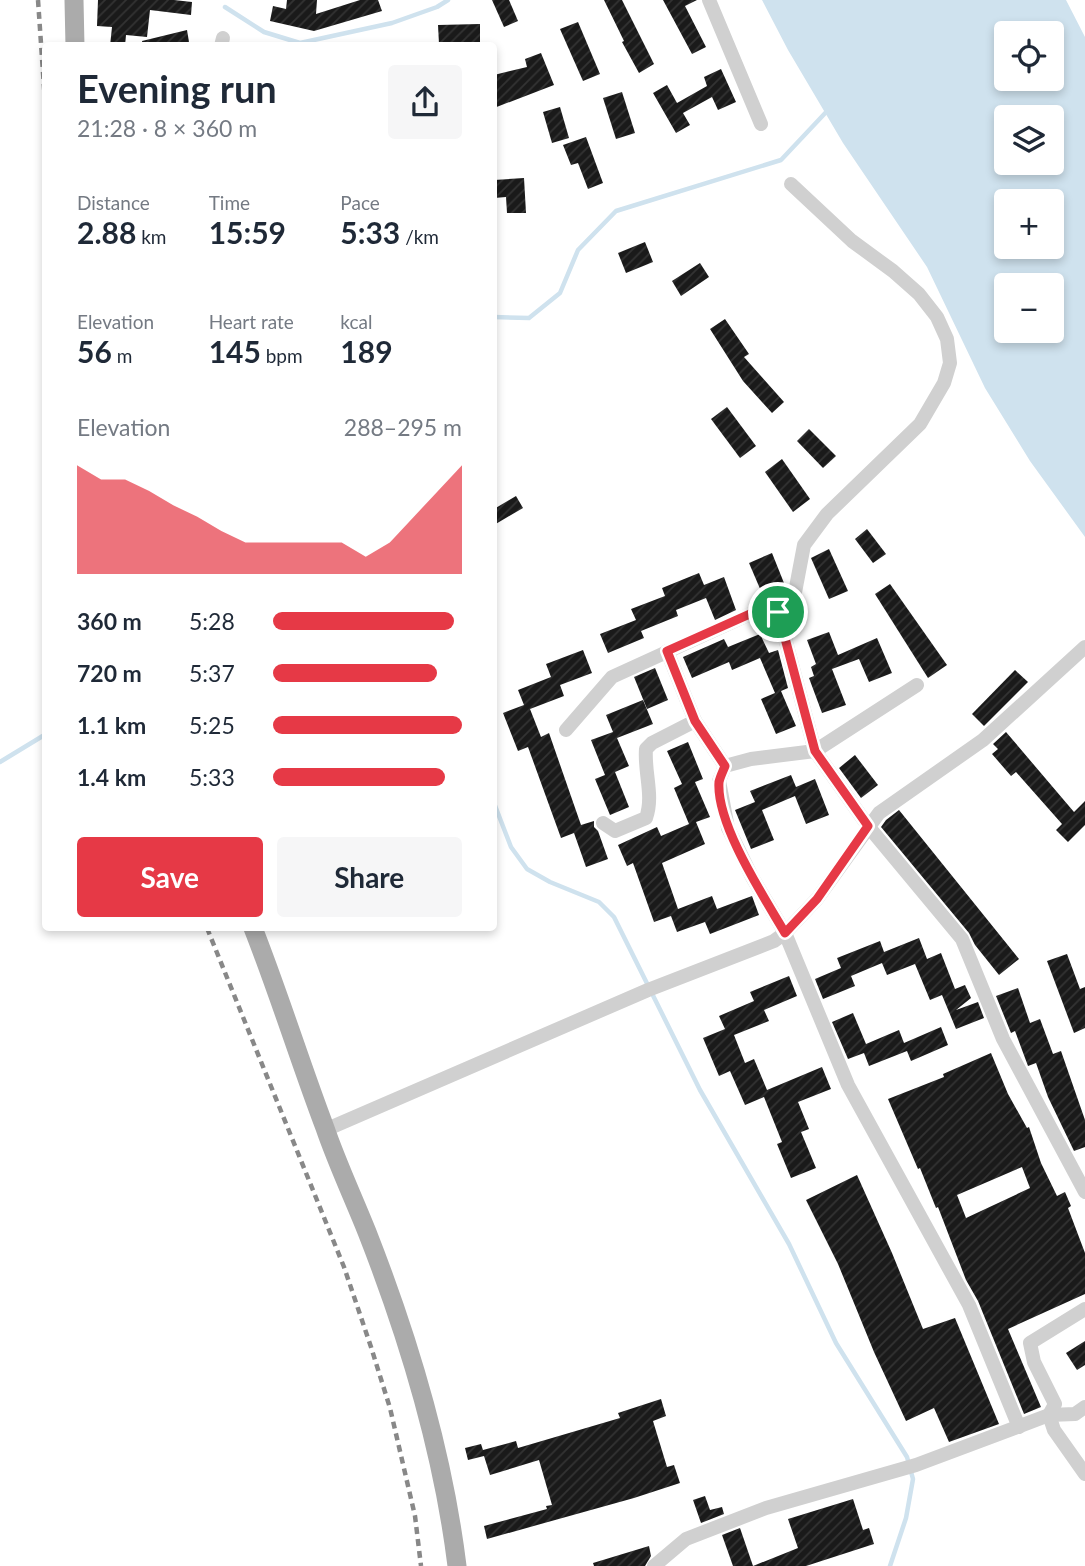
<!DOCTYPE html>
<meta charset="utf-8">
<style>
body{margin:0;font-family:Lato,sans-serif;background:#f6f6f7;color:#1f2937;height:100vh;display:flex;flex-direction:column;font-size:26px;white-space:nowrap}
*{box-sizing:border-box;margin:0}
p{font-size:23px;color:#747a83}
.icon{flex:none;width:38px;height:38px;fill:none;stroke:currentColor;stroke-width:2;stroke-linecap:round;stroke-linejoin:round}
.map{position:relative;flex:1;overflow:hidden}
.details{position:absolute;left:42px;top:42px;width:455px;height:889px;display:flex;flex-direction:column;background:#fff;border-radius:7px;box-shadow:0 4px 10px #0003}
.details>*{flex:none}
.controls{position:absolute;left:994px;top:21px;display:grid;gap:14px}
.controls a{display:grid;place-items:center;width:70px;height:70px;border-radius:7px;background:#fff;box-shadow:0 4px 10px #0003;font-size:35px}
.pin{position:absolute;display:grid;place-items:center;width:60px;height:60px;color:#fff;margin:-30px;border:4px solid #fff;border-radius:50%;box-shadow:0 2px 7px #0007}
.round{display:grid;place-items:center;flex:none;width:74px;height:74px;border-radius:7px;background:#f6f6f7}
.summary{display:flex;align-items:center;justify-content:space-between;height:119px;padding:0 35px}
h1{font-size:38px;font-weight:700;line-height:52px}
.figures{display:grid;grid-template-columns:repeat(3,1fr);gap:10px;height:119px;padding:7px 35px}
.figures div{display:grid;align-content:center}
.figures b{font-size:30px;font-weight:700}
.figures small{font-size:19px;font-weight:400}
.figures p{font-size:19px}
.chart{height:196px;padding:14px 35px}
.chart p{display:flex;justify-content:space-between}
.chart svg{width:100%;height:126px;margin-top:7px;fill:#e63946;opacity:.7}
.cta{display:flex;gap:14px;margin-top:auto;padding:14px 35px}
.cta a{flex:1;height:80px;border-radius:7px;background:#e63946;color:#fff;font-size:28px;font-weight:700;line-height:80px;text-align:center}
.cta a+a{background:#f6f6f7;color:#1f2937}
ul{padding:0 35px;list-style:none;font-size:23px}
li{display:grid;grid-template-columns:112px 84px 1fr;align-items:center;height:52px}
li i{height:18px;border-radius:9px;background:#e63946}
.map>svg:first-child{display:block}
</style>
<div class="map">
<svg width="1085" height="1566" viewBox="0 0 1085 1566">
<defs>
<pattern id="building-hatch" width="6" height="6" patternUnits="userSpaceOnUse" patternTransform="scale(1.75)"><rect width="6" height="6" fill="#1a1a1a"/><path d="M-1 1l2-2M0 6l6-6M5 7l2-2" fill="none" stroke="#333"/></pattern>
</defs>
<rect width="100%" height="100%" fill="#fff"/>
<path fill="#cfe2ee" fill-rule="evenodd" d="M762 0H1066L1085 37V537L1030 461 985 388 927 267 843 143 788 50ZM1006 33H1052V79H1006ZM1006 117H1052V163H1006ZM1006 201H1052V247H1006ZM1006 285H1052V331H1006Z"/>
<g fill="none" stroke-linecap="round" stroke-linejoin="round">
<g stroke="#cfe2ee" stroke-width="4.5">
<polyline points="225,7 264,32 300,43 392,23 437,7 448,0"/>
<polyline points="494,317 529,318 560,293 578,250 616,211 781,160 829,109"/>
<polyline points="0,762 46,734"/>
<polyline points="494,803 511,847 527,869 550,882 599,902 614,917 700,1090 789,1244 836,1343 907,1457 913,1479 906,1518 890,1566"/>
</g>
</g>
<g fill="url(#building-hatch)" fill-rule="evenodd">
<polygon points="98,0 174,0 192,2 191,15 150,10 147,37 126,35 125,46 110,46 112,27 97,26"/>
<polygon points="287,0 317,0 316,14 360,0 378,0 382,11 314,31 270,21 273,6 286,9"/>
<polygon points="492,0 509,0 518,21 504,27"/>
<polygon points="604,0 622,0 654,64 639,73 622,42 624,41"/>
<polygon points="663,0 697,0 685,6 706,47 692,54"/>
<polygon points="578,22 600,74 583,81 560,29"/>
<polygon points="480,24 480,42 439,44 438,25"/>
<polygon points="187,30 189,42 172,46 143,46 142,41"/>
<polygon points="541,53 554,85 494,108 494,75 527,67 525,59"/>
<polygon points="721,69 736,102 718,110 712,97 683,113 690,125 676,133 653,93 667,85 677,103 707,86 704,77"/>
<polygon points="622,92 635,133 616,139 603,98"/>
<polygon points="560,107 569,138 552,143 543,112"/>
<polygon points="586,137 603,183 588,189 578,163 571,165 563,145"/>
<polygon points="524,178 526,213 507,213 506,197 494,198 494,180"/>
<polygon points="645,242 653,262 626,273 618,253"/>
<polygon points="700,263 709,277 681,296 672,281"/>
<polygon points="725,319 749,354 744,357 784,402 772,413 743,381 710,329"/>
<polygon points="727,407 756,446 740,458 711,419"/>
<polygon points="809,429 836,456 823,468 797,441"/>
<polygon points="782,459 810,499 793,512 765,472"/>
<polygon points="516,496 523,508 494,525 494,509"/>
<polygon points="867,529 886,554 873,563 855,539"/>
<polygon points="829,549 848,591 829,599 811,558"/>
<polygon points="772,553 786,588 764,598 749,563"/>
<polygon points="699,573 704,585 724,577 736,610 715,620 706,598 676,610 678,616 641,631 644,638 608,653 600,634 636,620 631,609 665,596 662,588"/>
<polygon points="890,584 947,665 928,678 875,594"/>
<polygon points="829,632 838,655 877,638 892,673 869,682 859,659 832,669 846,705 822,713 809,678 819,674 814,676 811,667 816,664 807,640"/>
<polygon points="760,634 769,653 778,650 788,688 781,691 796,726 776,734 761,699 775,693 760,658 732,670 729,662 692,678 683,657 724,639 728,647"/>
<polygon points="583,650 592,673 560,685 564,696 530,709 541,737 549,733 581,825 594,821 594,827 598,831 608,859 586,867 574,833 561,838 528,747 518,751 503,713 524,705 518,690 551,677 546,664"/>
<polygon points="655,668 668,700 647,709 634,677"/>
<polygon points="1015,670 1028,682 984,726 972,714"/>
<polygon points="643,700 653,724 617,738 629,766 615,772 629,807 610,815 595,779 605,775 591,740 613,732 606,715"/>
<polygon points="1006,732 1074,812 1085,801 1085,825 1068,842 1056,830 1062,824 1016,772 1011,776 992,754 998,749 993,744"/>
<polygon points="688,742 703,779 695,782 710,817 696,822 705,844 662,863 678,909 712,896 717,909 752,896 759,915 710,934 705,922 677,932 671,916 654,922 633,863 627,866 618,845 657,827 661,836 689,824 674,788 682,784 667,751"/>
<polygon points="855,755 878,785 861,798 839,768"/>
<polygon points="791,775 796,787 815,779 829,815 806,824 795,796 762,810 774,840 751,849 735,810 755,802 750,791"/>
<polygon points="899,810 1019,959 999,975 975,945 969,933 881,827 886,820"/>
<polygon points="919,938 927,959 941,953 955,989 965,985 971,998 956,1010 978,1002 984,1018 956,1029 942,995 930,1000 915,964 887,975 882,963 851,976 855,986 823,999 815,979 841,968 837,958 880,941 884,952"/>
<polygon points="1067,954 1080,989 1085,987 1085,1028 1074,1033 1047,961"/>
<polygon points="789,976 797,996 764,1010 769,1021 734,1035 745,1063 754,1059 767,1090 822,1067 831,1089 798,1102 809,1129 801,1132 816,1168 791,1178 777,1144 782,1142 764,1097 745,1105 730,1071 719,1076 703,1038 725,1029 719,1016 754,1001 750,992"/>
<polygon points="1018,988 1030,1023 1040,1019 1053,1054 1061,1051 1085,1120 1085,1147 1074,1151 1048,1097 1036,1063 1028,1066 1015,1031 1011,1033 996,996"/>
<polygon points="853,1013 866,1044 899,1030 904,1043 941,1027 948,1045 911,1061 907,1051 869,1066 864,1053 848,1059 832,1022"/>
<path d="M991 1053 1008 1094 1027 1128 1029 1127 1041 1163 1057 1196 1065 1192 1071 1206 1068 1208 1085 1253V1294L1008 1329 1041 1407 1024 1414 978 1301 966 1280 938 1207 936 1208 920 1168 918 1169 888 1099 944 1077 943 1074ZM1022 1167 1030 1188 966 1218 957 1195Z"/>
<polygon points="857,1175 892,1253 923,1329 955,1318 999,1424 949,1442 934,1408 906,1421 874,1352 838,1264 806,1200"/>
<polygon points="1085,1341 1085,1365 1077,1370 1066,1353"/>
<polygon points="661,1399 666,1416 653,1421 667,1467 674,1465 680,1483 634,1498 487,1539 484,1526 547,1509 546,1506 552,1505 539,1460 490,1475 484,1456 468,1460 465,1448 481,1444 483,1450 516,1441 518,1448 620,1418 618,1413"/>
<polygon points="705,1496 710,1510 722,1507 724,1514 701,1523 693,1500"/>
<polygon points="853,1499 863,1530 869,1528 874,1544 806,1566 753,1566 798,1548 788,1519"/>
<polygon points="740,1528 753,1566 733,1566 722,1535"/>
<polygon points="649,1546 651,1556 645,1566 594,1566 593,1563"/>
</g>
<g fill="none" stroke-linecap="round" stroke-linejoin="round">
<g stroke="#d0d0d0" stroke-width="14">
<polyline points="709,0 761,124"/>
<polyline points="221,46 223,38"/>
<polyline points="791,184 852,241 893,271 919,294 937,317 947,339 950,363 944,383 920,424 827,514 804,545 793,603 778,612 815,751 868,826 962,939 1003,1039 1085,1192"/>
<polyline points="667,651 695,721 725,766"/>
<polyline points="917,685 815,751 751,759 725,766 719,781 728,828 752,877 785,933 848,1085 969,1305 1019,1427"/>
<polyline points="566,730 612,677 761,609 778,612"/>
<path d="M603 823 615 831 646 818C654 796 644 772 646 749L652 743 695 721"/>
<polyline points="325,1130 648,990 774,941 785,933 817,899 879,813 983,740 1085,647"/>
<polyline points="1085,1309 1030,1343 1034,1362 1055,1404 1049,1415 1054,1430 1085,1474"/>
<polyline points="654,1566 686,1539 766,1508 916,1465 1049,1415 1075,1414 1085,1407"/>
</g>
<g stroke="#ababab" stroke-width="19">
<polyline points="74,0 75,46"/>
<path d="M253 928C279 994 300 1062 325 1128 337 1163 353 1197 367 1232 409 1339 443 1452 457 1566"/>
</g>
<g stroke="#888" stroke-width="4.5" stroke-dasharray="7 5" stroke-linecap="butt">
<polyline points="38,0 46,116"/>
<polyline points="207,928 344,1267 371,1347 390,1408 415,1516 421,1566"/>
</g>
</g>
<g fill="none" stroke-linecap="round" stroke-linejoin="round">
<g stroke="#fff" stroke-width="14">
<path id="route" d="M761 609 778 612 815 751 868 826 817 899 785 933C764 897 716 824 719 782 720 777 723 771 725 766L695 721 667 651Z"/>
</g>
<use href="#route" stroke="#e63946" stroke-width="9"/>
</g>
</svg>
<div class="controls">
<a><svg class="icon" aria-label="locate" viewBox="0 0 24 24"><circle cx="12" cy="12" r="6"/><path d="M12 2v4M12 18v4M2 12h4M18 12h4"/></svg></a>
<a><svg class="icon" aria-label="layers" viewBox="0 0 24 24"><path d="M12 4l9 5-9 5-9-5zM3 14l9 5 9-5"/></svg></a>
<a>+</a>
<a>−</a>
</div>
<div class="pin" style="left:778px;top:612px;background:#1e9e55"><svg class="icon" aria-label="arrive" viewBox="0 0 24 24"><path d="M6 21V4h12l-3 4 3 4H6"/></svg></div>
<section class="details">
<div class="summary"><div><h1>Evening run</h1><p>21:28 · 8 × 360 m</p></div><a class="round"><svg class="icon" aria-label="share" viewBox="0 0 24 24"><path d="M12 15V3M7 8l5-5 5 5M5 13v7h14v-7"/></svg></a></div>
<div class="figures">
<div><p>Distance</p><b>2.88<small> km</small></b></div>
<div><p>Time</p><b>15:59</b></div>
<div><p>Pace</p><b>5:33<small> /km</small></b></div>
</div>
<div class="figures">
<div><p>Elevation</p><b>56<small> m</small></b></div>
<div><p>Heart rate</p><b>145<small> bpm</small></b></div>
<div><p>kcal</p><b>189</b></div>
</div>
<div class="chart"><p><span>Elevation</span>288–295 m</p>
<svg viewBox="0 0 160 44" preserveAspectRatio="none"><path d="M0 44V6L10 11L20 11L30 15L40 20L50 24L60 29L70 33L80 33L90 33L100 33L110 33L120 38L130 33L140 24L150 15L160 6V44z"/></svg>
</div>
<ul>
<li><b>360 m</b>5:28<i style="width:96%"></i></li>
<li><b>720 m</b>5:37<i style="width:87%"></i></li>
<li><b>1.1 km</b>5:25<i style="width:100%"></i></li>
<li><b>1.4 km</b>5:33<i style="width:91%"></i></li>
</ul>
<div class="cta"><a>Save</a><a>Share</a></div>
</section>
</div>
